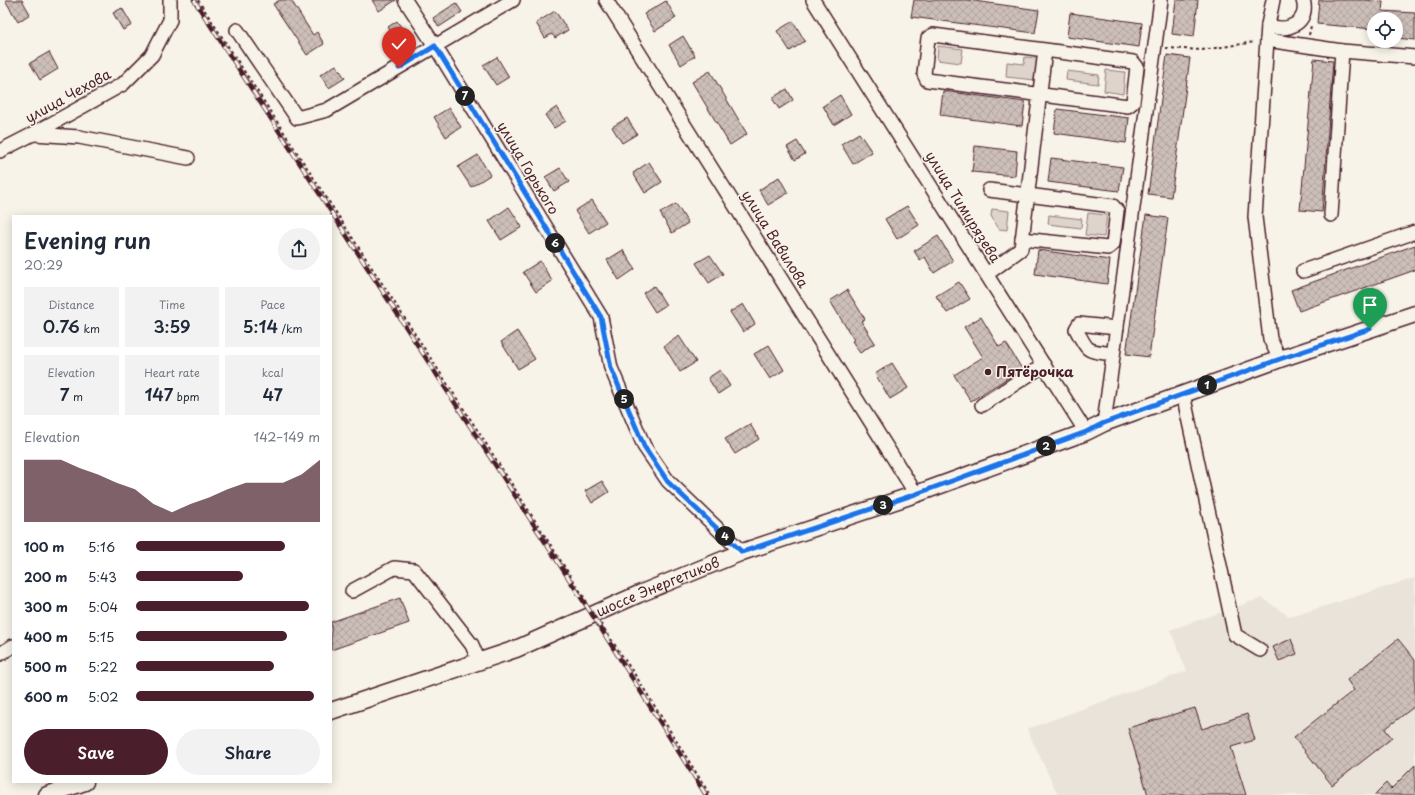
<!DOCTYPE html>
<meta charset="utf-8">
<style>
body{margin:0;font-family:"Playpen Sans",sans-serif;background:#f2f2f3;color:#1f2937;height:100vh;display:flex;flex-direction:column;font-size:15px;white-space:nowrap}
*{box-sizing:border-box;margin:0}
p{font-size:13px;color:#747a83}
.icon{flex:none;width:22px;height:22px;fill:none;stroke:currentColor;stroke-width:2;stroke-linecap:round;stroke-linejoin:round}
.map{position:relative;flex:1;overflow:hidden}
.sheet{position:absolute;left:12px;top:215px;width:320px;height:568px;display:flex;flex-direction:column;background:#fff;border-radius:0px;box-shadow:0 2px 10px #0003}
.sheet>*{flex:none}
.controls{position:absolute;left:1367px;top:12px;display:grid;gap:8px}
.controls a{display:grid;place-items:center;width:36px;height:36px;border-radius:50%;background:#fff;box-shadow:0 2px 10px #0003;font-size:20px}
.pin{position:absolute;display:grid;place-items:center;width:34px;height:34px;color:#fff;margin:-41px -17px;border-radius:50% 50% 50% 0;rotate:-45deg;box-shadow:0 0 4px #0007}
.pin .icon{rotate:45deg}
.km{position:absolute;width:20px;height:20px;margin:-10px;border-radius:50%;background:#222;color:#fff;font-size:11px;line-height:20px;text-align:center}
.round{display:grid;place-items:center;flex:none;width:42px;height:42px;border-radius:21px;background:#f2f2f3}
.headline{display:flex;align-items:center;justify-content:space-between;height:68px;padding:0 12px}
h1{font-size:22px;font-weight:600;line-height:30px}
.stats{display:grid;grid-template-columns:repeat(3,1fr);gap:6px;height:68px;padding:4px 12px}
.stats div{display:grid;align-content:center;border-radius:0px;background:#f2f2f3;text-align:center}
.stats b{font-size:17px;font-weight:600}
.stats small{font-size:11px;font-weight:400}
.stats p{font-size:11px}
.chart{height:112px;padding:8px 12px}
.chart p{display:flex;justify-content:space-between}
.chart svg{width:100%;height:72px;margin-top:4px;fill:#4a1f2b;opacity:.7}
.primary-button{display:flex;gap:8px;margin-top:auto;padding:8px 12px}
.primary-button a{flex:1;height:46px;border-radius:24px;background:#4a1f2b;color:#fff;font-size:16px;font-weight:600;line-height:46px;text-align:center}
.primary-button a+a{background:#f2f2f3;color:#1f2937}
ul{padding:0 12px;list-style:none;font-size:13px}
li{display:grid;grid-template-columns:64px 48px 1fr;align-items:center;height:30px}
li i{height:10px;border-radius:5px;background:#4a1f2b}
.map>svg:first-child{display:block}
</style>
<div class="map">
<svg width="1415" height="795" viewBox="0 0 1415 795">
<defs>
<pattern id="building-cross-hatch" width="8" height="8" patternUnits="userSpaceOnUse"><rect width="8" height="8" fill="#ccbfb9"/><path d="M0 0l8 8M0 8l8-8" fill="none" stroke="#b1a49f"/></pattern>
</defs>
<rect width="100%" height="100%" fill="#f7f3e8"/>
<filter id="ink" filterUnits="userSpaceOnUse"><feTurbulence type="fractalNoise" baseFrequency=".025" numOctaves="2"/><feDisplacementMap in="SourceGraphic" scale="8" xChannelSelector="R" yChannelSelector="G"/><feConvolveMatrix kernelMatrix="1 2 1 2 8 2 1 2 1" color-interpolation-filters="sRGB"/></filter>
<g filter="url(#ink)">
<polygon fill="#eae3da" points="1415,578 1415,795 1058,795 1027,729 1187,671 1170,630 1262,598 1290,617"/>
<g fill="#ded4cc" stroke="#947a7c">
<polygon points="938,46 963,49 961,63 937,60"/>
<polygon points="1025,57 1038,58 1035,80 1006,77 1007,62 1024,64"/>
<polygon points="1106,70 1125,72 1123,94 1104,91"/>
<polygon points="1067,71 1099,75 1098,84 1066,80"/>
<polygon points="992,209 1009,211 1007,230 999,229 991,216"/>
<polygon points="1088,213 1107,215 1104,237 1085,235"/>
<polygon points="1049,215 1082,219 1081,228 1048,224"/>
</g>
<g fill="url(#building-cross-hatch)" stroke="#4a1f2b">
<polygon points="5,0 22,0 30,14 18,22"/>
<polygon points="280,0 291,0 313,35 317,32 324,44 307,55 273,4"/>
<polygon points="372,0 396,0 379,11"/>
<polygon points="914,0 967,0 1039,10 1035,33 911,17"/>
<polygon points="1176,0 1198,0 1194,37 1172,34"/>
<polygon points="1319,0 1365,0 1383,2 1382,11 1415,13 1415,40 1396,38 1396,19 1374,19 1374,29 1317,24"/>
<polygon points="666,1 676,18 655,31 644,14"/>
<polygon points="456,3 462,12 439,27 433,18"/>
<polygon points="122,8 132,25 123,30 113,13"/>
<polygon points="555,11 568,30 555,38 552,34 545,38 536,23"/>
<polygon points="1070,13 1142,23 1139,47 1067,37"/>
<polygon points="397,21 406,35 397,41 388,27"/>
<polygon points="793,21 805,41 790,51 777,31"/>
<polygon points="683,36 695,56 681,65 669,45"/>
<polygon points="49,52 58,69 40,80 30,63"/>
<polygon points="1167,55 1190,58 1171,197 1148,194"/>
<polygon points="497,57 509,77 496,85 483,65"/>
<polygon points="1314,59 1333,61 1322,212 1300,210"/>
<polygon points="336,65 345,78 329,88 320,75"/>
<polygon points="710,71 747,134 730,145 692,82"/>
<polygon points="787,89 793,100 779,109 772,98"/>
<polygon points="943,91 1025,102 1022,126 940,115"/>
<polygon points="840,95 851,114 834,125 823,106"/>
<polygon points="557,107 566,121 554,128 545,115"/>
<polygon points="449,108 461,127 446,137 434,117"/>
<polygon points="1057,109 1129,118 1126,143 1054,133"/>
<polygon points="627,118 637,134 622,143 612,127"/>
<polygon points="859,133 872,152 853,164 841,144"/>
<polygon points="797,141 805,154 795,160 787,147"/>
<polygon points="975,146 1017,151 1015,176 972,172"/>
<polygon points="478,155 490,175 471,187 458,167"/>
<polygon points="1051,158 1123,167 1119,191 1048,182"/>
<polygon points="649,162 662,182 645,193 633,173"/>
<polygon points="560,168 569,182 554,191 545,177"/>
<polygon points="779,177 788,193 768,205 759,190"/>
<polygon points="592,200 606,222 589,233 575,211"/>
<polygon points="676,204 688,223 672,233 660,213"/>
<polygon points="907,206 919,225 897,239 885,219"/>
<polygon points="509,207 522,227 501,240 489,221"/>
<polygon points="1146,215 1168,218 1149,357 1126,354"/>
<polygon points="938,236 953,261 934,273 925,257 920,260 914,251"/>
<polygon points="1415,245 1415,270 1299,311 1291,290"/>
<polygon points="623,250 635,269 619,280 607,260"/>
<polygon points="1038,250 1110,260 1107,284 1035,274"/>
<polygon points="710,255 723,274 709,283 696,263"/>
<polygon points="540,261 552,281 536,292 523,272"/>
<polygon points="959,282 970,299 947,313 936,296"/>
<polygon points="654,286 666,305 655,312 643,293"/>
<polygon points="847,290 865,319 861,321 875,343 860,353 852,341 854,340 830,301"/>
<polygon points="743,304 755,324 743,332 730,312"/>
<polygon points="981,317 999,347 1006,343 1022,369 971,401 954,375 983,357 964,327"/>
<polygon points="517,331 535,359 518,369 501,342"/>
<polygon points="679,336 696,362 680,372 664,346"/>
<polygon points="769,345 784,370 770,379 754,354"/>
<polygon points="892,363 908,388 890,399 875,374"/>
<polygon points="720,370 730,386 718,394 708,378"/>
<polygon points="750,424 759,439 735,454 725,439"/>
<polygon points="602,481 609,492 592,503 585,491"/>
<polygon points="400,598 409,623 331,650 331,622"/>
<polygon points="1291,639 1297,654 1279,661 1273,647"/>
<polygon points="1398,639 1415,660 1415,706 1385,729 1392,738 1332,785 1294,737 1354,690 1347,680"/>
<polygon points="1195,708 1202,729 1247,714 1255,740 1231,747 1246,795 1148,795 1128,728"/>
<polygon points="1415,765 1415,795 1374,795 1386,783 1391,789"/>
</g>
<g fill="none" stroke-linecap="round" stroke-linejoin="round">
<g stroke="#4a1f2b" stroke-width="16">
<g id="minor">
<polyline points="405,0 435,46 601,317 611,368 644,446 668,481 742,552"/>
<polyline points="606,0 916,494"/>
<polyline points="813,0 1086,432"/>
<polyline points="1273,0 1268,25 1267,40 1255,217 1270,339 1280,359"/>
<path d="M1268 25C1287 34 1310 22 1303 0"/>
<polyline points="237,30 297,118 327,110 513,0"/>
<polyline points="1267,40 1342,51 1415,57"/>
<polyline points="34,134 79,137 188,158"/>
<polyline points="0,151 33,134 123,84 152,55 170,20 170,0"/>
<polyline points="989,190 1113,206 1117,211 1113,244 1108,248 1022,239"/>
<polyline points="1331,215 1342,51"/>
<polyline points="1303,271 1415,232"/>
<path d="M987 274 1021 249C1029 183 1037 116 1045 50L1133 62 1137 67 1133 102 1128 106 927 80 924 74 928 38 933 35 1045 50"/>
<path d="M1113 354C1086 350 1089 354 1076 329L1079 324 1117 328"/>
<polyline points="1183,394 1235,635 1260,650"/>
<polyline points="982,405 1044,365"/>
<polyline points="1104,423 1161,0"/>
<polyline points="352,591 394,568 414,570 472,645 479,662"/>
<polyline points="0,654 13,646"/>
</g>
</g>
<g stroke="#4a1f2b" stroke-width="19">
<g id="major">
<path id="s1" d="M331 711 516 649 639 594 742 552 916 494 1086 432 1104 423 1280 359 1415 314"/>
<polyline points="47,795 85,782"/>
</g>
</g>
<g stroke="#4a1f2b" stroke-width="2" stroke-dasharray="3 3" stroke-linecap="butt">
<polyline points="198,0 476,428 587,602"/>
<polyline points="1309,35 1311,26"/>
<polyline points="1166,48 1202,50 1255,42"/>
<polyline points="601,624 639,681 710,795"/>
</g>
<use href="#minor" stroke="#f7f3e8" stroke-width="13"/>
<use href="#major" stroke="#f7f3e8" stroke-width="16"/>
<g stroke="#4a1f2b" stroke-width="4.5">
<polyline id="rail" points="194,0 593,616 706,795"/>
</g>
<use href="#rail" stroke="#f7f3e8" stroke-width="3" stroke-dasharray="9" stroke-linecap="butt"/>
</g>
</g>
<g fill="none" stroke-linecap="round" stroke-linejoin="round" filter="url(#ink)">
<g stroke="#fff" stroke-width="8">
<polyline id="route" points="399,68 435,46 601,317 611,368 644,446 668,482 742,552 916,494 1086,432 1104,423 1280,359 1370,329"/>
</g>
<use href="#route" stroke="#1a73e8" stroke-width="5"/>
</g>
<circle fill="#4a1f2b" stroke="#f7f3e8" stroke-width="1.5" cx="988" cy="372" r="4"/>
<g text-anchor="middle" stroke-width="3" stroke-linejoin="round" paint-order="stroke">
<g font-size="14" fill="#4a1f2b" stroke="#f7f3e8">
<text transform="translate(68 96) rotate(-29)" y="5">улица Чехова</text>
<text transform="translate(528 168) rotate(59)" y="5">улица Горького</text>
<text transform="translate(963 207) rotate(58)" y="5">улица Тимирязева</text>
<text transform="translate(775 239) rotate(58)" y="5">улица Вавилова</text>
<text dy="5" stroke="none"><textPath href="#s1" startOffset="350">шоссе Энергетиков</textPath></text>
</g>
<g font-size="14" font-weight="bold" fill="#4a1f2b" stroke="#f7f3e8" text-anchor="start">
<text x="996" y="377">Пятёрочка</text>
</g>
</g>
</svg>
<div class="controls">
<a><svg class="icon" aria-label="locate" viewBox="0 0 24 24"><circle cx="12" cy="12" r="6"/><path d="M12 2v4M12 18v4M2 12h4M18 12h4"/></svg></a>
</div>
<div class="pin" style="left:1370px;top:329px;background:#1e9e55"><svg class="icon" aria-label="arrive" viewBox="0 0 24 24"><path d="M6 21V4h12l-3 4 3 4H6"/></svg></div>
<div class="pin" style="left:399px;top:68px;background:#d93025"><svg class="icon" aria-label="check" viewBox="0 0 24 24"><path d="M5 12l5 5 9-10"/></svg></div>
<b class="km" style="left:1207px;top:385px">1</b>
<b class="km" style="left:1046px;top:446px">2</b>
<b class="km" style="left:883px;top:505px">3</b>
<b class="km" style="left:725px;top:536px">4</b>
<b class="km" style="left:624px;top:399px">5</b>
<b class="km" style="left:555px;top:243px">6</b>
<b class="km" style="left:465px;top:96px">7</b>
<section class="sheet">
<div class="headline"><div><h1>Evening run</h1><p>20:29</p></div><a class="round"><svg class="icon" aria-label="share" viewBox="0 0 24 24"><path d="M12 15V3M7 8l5-5 5 5M5 13v7h14v-7"/></svg></a></div>
<div class="stats">
<div><p>Distance</p><b>0.76<small> km</small></b></div>
<div><p>Time</p><b>3:59</b></div>
<div><p>Pace</p><b>5:14<small> /km</small></b></div>
</div>
<div class="stats">
<div><p>Elevation</p><b>7<small> m</small></b></div>
<div><p>Heart rate</p><b>147<small> bpm</small></b></div>
<div><p>kcal</p><b>47</b></div>
</div>
<div class="chart"><p><span>Elevation</span>142–149 m</p>
<svg viewBox="0 0 160 44" preserveAspectRatio="none"><path d="M0 44V6L10 6L20 6L30 11L40 15L50 20L60 24L70 33L80 38L90 33L100 29L110 24L120 20L130 20L140 20L150 15L160 6V44z"/></svg>
</div>
<ul>
<li><b>100 m</b>5:16<i style="width:81%"></i></li>
<li><b>200 m</b>5:43<i style="width:58%"></i></li>
<li><b>300 m</b>5:04<i style="width:94%"></i></li>
<li><b>400 m</b>5:15<i style="width:82%"></i></li>
<li><b>500 m</b>5:22<i style="width:75%"></i></li>
<li><b>600 m</b>5:02<i style="width:97%"></i></li>
</ul>
<div class="primary-button"><a>Save</a><a>Share</a></div>
</section>
</div>
